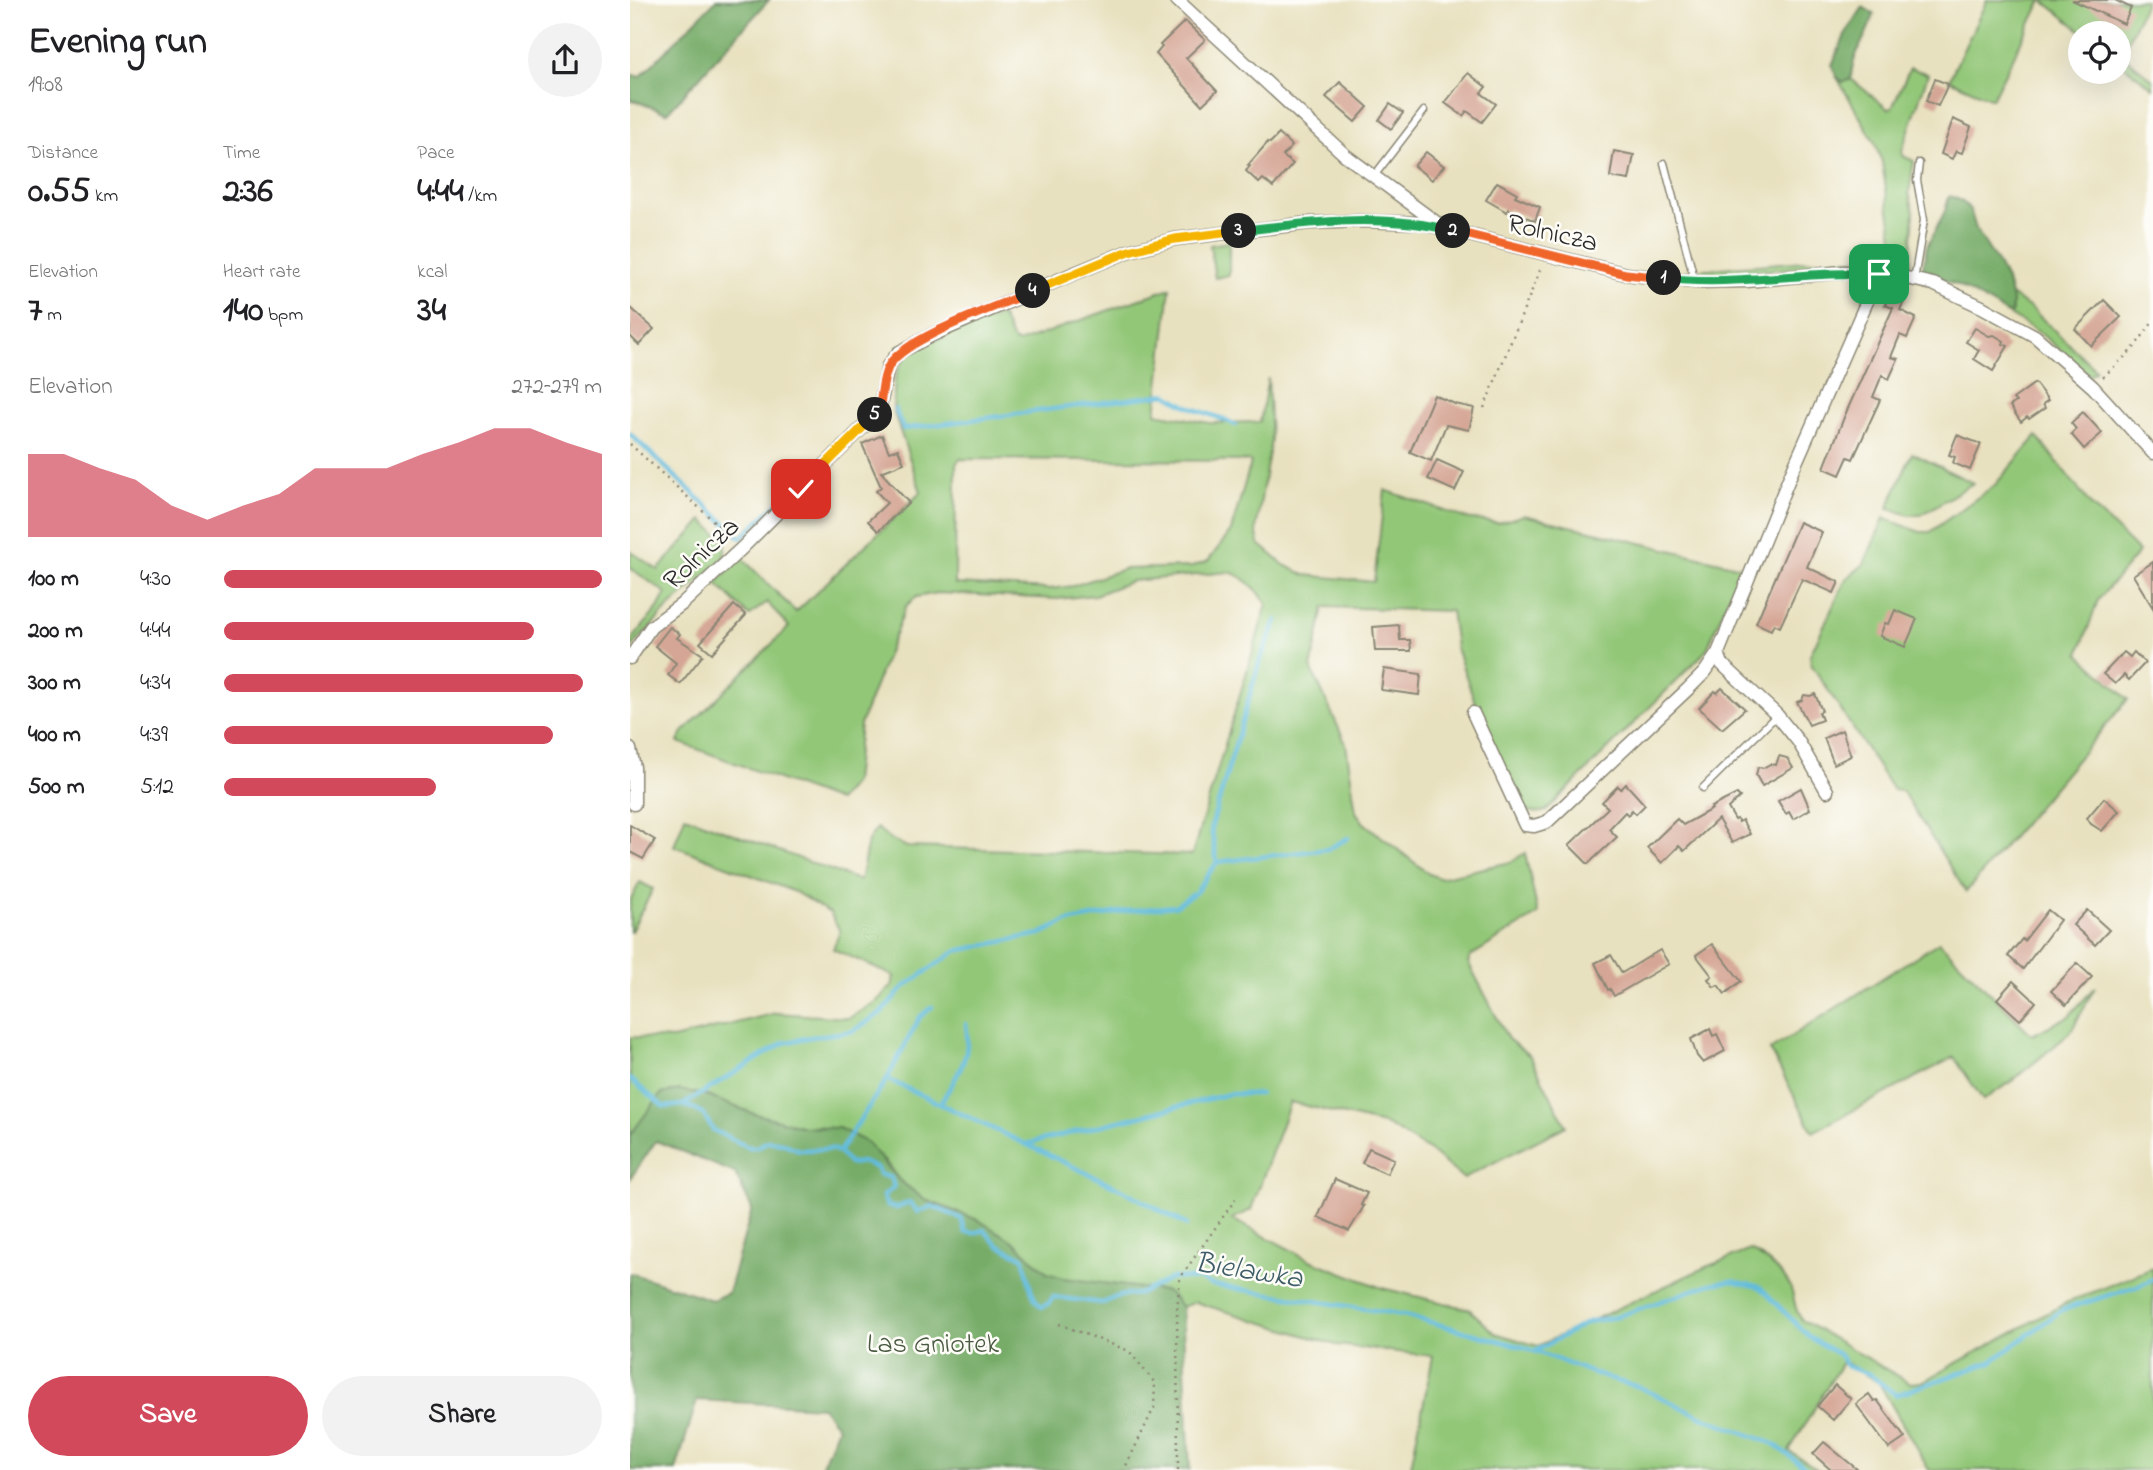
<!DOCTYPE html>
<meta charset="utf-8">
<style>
body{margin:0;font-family:"Indie Flower",sans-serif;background:#f2f2f2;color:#202124;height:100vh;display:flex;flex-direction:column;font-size:26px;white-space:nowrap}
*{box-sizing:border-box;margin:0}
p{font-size:23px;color:#757577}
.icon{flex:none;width:38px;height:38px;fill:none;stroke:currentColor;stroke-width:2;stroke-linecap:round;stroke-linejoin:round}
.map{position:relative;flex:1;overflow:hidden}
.panel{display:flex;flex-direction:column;background:#fff;width:630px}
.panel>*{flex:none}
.buttons{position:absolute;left:1438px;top:21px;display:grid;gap:14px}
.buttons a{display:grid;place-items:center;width:63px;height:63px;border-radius:50%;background:#fff;box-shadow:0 7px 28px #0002;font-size:35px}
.pin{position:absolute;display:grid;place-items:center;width:60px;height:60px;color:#fff;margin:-30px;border-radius:14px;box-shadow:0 4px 10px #0006}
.km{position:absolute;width:35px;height:35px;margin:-18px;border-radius:50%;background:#222;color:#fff;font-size:19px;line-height:35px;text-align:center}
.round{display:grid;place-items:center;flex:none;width:74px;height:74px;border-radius:37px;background:#f2f2f2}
.summary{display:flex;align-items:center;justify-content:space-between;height:119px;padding:0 28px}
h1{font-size:38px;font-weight:700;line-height:52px}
.metrics{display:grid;grid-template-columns:repeat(3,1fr);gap:10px;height:119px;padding:7px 28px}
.metrics div{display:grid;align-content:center}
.metrics b{font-size:35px;font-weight:700}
.metrics small{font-size:19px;font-weight:400}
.metrics p{font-size:19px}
.chart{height:196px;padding:14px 28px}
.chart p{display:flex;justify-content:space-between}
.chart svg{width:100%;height:126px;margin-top:7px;fill:#d1495b;opacity:.7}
.button{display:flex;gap:14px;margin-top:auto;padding:14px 28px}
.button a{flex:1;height:80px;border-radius:42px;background:#d1495b;color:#fff;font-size:28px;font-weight:700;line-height:80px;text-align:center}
.button a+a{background:#f2f2f2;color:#202124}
ul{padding:0 28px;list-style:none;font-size:23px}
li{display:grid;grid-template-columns:112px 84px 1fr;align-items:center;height:52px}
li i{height:18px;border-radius:9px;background:#d1495b}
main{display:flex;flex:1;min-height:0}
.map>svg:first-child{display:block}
</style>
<main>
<section class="panel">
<div class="summary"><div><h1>Evening run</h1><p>19:08</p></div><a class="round"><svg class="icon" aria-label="share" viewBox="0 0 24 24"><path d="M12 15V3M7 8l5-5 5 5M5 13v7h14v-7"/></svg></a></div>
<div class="metrics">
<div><p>Distance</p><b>0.55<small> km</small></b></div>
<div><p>Time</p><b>2:36</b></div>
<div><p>Pace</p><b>4:44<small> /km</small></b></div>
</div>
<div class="metrics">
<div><p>Elevation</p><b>7<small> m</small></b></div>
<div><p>Heart rate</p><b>140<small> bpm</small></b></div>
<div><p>kcal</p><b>34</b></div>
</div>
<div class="chart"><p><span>Elevation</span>272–279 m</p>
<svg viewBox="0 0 160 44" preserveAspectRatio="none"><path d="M0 44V15L10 15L20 20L30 24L40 33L50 38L60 33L70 29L80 20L90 20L100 20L110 15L120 11L130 6L140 6L150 11L160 15V44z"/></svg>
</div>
<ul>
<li><b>100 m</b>4:30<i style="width:100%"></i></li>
<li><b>200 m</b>4:44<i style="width:82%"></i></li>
<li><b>300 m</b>4:34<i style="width:95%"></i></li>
<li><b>400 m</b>4:39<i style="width:87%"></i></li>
<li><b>500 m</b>5:12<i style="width:56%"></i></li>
</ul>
<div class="button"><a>Save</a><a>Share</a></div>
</section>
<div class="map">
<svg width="1523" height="1470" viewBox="0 0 1523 1470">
<rect width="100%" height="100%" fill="#fdfcf7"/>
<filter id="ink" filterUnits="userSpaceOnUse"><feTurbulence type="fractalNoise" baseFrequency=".0143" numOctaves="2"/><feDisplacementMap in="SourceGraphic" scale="14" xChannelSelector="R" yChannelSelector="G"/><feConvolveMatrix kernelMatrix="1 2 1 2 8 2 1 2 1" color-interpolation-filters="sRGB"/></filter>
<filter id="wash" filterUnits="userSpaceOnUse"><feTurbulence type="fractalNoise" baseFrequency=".00686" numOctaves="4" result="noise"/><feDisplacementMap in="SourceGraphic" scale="28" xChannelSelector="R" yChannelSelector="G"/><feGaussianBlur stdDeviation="1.57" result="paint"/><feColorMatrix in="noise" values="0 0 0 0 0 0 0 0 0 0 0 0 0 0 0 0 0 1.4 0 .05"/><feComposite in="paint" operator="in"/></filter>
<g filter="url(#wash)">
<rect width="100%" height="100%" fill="#e8e1bf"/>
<g fill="#93c778" stroke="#5f7952" stroke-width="2" fill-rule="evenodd">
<polygon points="1357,0 1516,0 1492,54 1523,80 1523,88 1489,62 1489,33 1454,33 1412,0 1362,99 1319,80"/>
<polygon points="1280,68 1298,74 1272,151 1273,156 1284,161 1279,193 1284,212 1280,268 1235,266 1187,266 1068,276 1055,271 1175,261 1266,257 1252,162 1244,141 1206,76 1213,82 1221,79 1258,109 1262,108"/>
<polygon points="599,242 599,275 585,278 580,245"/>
<path d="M540 288 526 413 580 423 630 422 638 378 641 440 626 529 629 544 654 565 675 575 744 582 755 490 835 518 868 523 894 515 1111 567 1078 647 1072 655 916 811C904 814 898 813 890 805L847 708 826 648 821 611 694 607 681 668 716 744 726 812 734 823 799 874 809 878 881 862 895 853 908 914 841 956 838 962 878 1039 900 1056 936 1126 843 1173 834 1179 800 1151 757 1125 660 1102 621 1210 602 1219 680 1260 752 1288 839 1309 865 1333 908 1346 1076 1267 1120 1250C1133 1257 1156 1274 1161 1289 1166 1302 1163 1308 1172 1320L1280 1383 1292 1382 1436 1303 1523 1268V1470H1299L1249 1383 1213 1361 1159 1451 1188 1470H797L781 1466 803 1356 706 1345 565 1302 552 1307 539 1293 534 1291 433 1278 417 1273 384 1242 295 1200 269 1180 255 1161 190 1126 174 1127 122 1113 72 1094 0 1135V1037L43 1039 146 1013 219 1018 247 1001 262 986 264 976 203 949 210 931 200 913 165 892 44 846 55 816 230 881 238 841 247 828 260 839 277 847 562 855 637 604C628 590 616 577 599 572L502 581 465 595 427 599 307 593 286 597 276 606 230 725 224 782 208 801 48 742 53 732 159 627 137 602 119 616 86 583 111 557 166 612 291 492 263 410 265 379 270 365 286 347 371 315 383 341 388 343ZM330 459 620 461 621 462 601 531 578 561 562 567 494 569 443 586 419 589 325 584 326 464Z"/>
<polygon points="1381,295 1402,309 1466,370 1459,375 1410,333 1380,315 1382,311"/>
<polygon points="1407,436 1461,505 1509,552 1468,600 1449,654 1498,699 1336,892 1272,791 1263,790 1181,664 1180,655 1216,579 1234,564 1254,518 1290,532 1300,532 1365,485"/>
<polygon points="1282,453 1343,483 1291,515 1279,515 1258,508"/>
<polygon points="73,520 96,543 94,559 38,608 0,649 0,642 28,608 36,593 0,568 0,551 28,570"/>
<polygon points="10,882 23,889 0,933 0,901"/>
<polygon points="1309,942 1402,1035 1439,1016 1465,987 1440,1033 1382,1081 1353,1100 1324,1057 1183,1132 1140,1050"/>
</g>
<g fill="#76ac68" stroke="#506c4a" stroke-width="2">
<polygon points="86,0 139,0 37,113 0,99 0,74 10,77"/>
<path d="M1233 7 1244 14C1237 37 1221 56 1221 79L1213 82 1206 76 1202 65 1216 33Z"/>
<path d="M1319 196C1325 197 1332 201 1337 206 1343 212 1343 223 1347 231 1359 251 1390 290 1380 315L1328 285 1292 272 1297 246 1315 211Z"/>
<polygon points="49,1090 72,1094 122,1113 173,1127 209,1128 238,1143 269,1180 295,1200 348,1220 384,1242 417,1273 433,1278 534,1291 539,1293 552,1307 560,1470 190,1470 208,1427 192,1407 67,1400 46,1470 0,1470 0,1273 82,1300 98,1293 122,1209 105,1173 26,1141 0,1179 0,1135 31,1094"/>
</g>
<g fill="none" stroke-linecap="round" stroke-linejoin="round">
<g stroke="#60bbdd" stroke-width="4.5">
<path d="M265 409 273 429 537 394C556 409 584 414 606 425"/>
<polyline points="233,420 243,403"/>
<polyline points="0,434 111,538 184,468"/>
<polyline points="587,862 698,849 718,838"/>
<path d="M0 1079 34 1107 53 1105 63 1108 74 1115 83 1130 118 1147H127L138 1141 152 1143 169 1150 202 1149 209 1152 220 1164 232 1162 247 1168 249 1174 261 1178 264 1187 253 1196 257 1206 267 1208 279 1202 288 1212 302 1206 332 1219 335 1232 343 1233 354 1230 369 1246 393 1257C399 1273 398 1296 412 1307L419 1303 423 1297 473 1303 488 1296 509 1294 542 1278 568 1279 583 1285 774 1315 896 1348 982 1380 1007 1386 1075 1418 1144 1444 1178 1470"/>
<polyline points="257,1079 290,1017 302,1007"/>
<path d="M310 1104C327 1075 342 1059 336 1024"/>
<polyline points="53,1105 153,1043 181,1037 223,1031 252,1012 274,987 326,951 410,934 436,922 496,911 545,906 566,892 587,862 581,828 630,660 647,620"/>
<polyline points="396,1144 599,1094 630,1094"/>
<polyline points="209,1152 257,1079 493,1190 557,1225"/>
<polyline points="906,1351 958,1322 986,1317 1080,1284 1103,1281 1130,1287 1180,1338 1210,1355 1216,1366 1239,1374 1266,1395 1361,1362 1432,1310 1511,1285 1523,1279"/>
</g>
</g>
<g id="blocks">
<g fill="#d5a695">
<polygon points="1442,0 1485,0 1501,8 1494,24"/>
<polygon points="555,21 575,40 556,58 587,91 572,105 526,54 532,47 530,45"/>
<polygon points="838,73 856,87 851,93 866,104 852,122 837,111 833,116 815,103"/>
<polygon points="1305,79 1318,84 1308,106 1296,101"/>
<polygon points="710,82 738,107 725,122 696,97"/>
<polygon points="760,104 773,113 761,129 749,120"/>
<polygon points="1323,119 1341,127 1332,153 1326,151 1322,159 1311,154"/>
<polygon points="649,134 662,146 653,156 663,164 643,187 633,179 629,183 616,171 620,166 618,165 638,142 640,143"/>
<polygon points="984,151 1004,155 999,180 980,177"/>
<polygon points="796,152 814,166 802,180 784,166"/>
<polygon points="867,182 887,193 885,196 910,207 905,221 878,209 877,212 856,200"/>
<polygon points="1261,291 1276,297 1270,310 1286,318 1277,338 1270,335 1261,357 1268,359 1259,379 1252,375 1243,397 1250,400 1223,459 1218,457 1210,475 1194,468 1215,415 1263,308 1255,305"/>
<polygon points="1474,300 1491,317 1461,346 1445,329"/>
<polygon points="0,307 24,329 9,345 0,336"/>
<polygon points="1345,328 1359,336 1364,335 1374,341 1373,344 1378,346 1363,371 1344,359 1349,350 1336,342"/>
<polygon points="1405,383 1418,400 1413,404 1415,408 1399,419 1397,417 1391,422 1380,406 1386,402 1383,399"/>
<polygon points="804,395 825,404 844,408 839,430 816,425 801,461 780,452"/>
<polygon points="1453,412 1472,433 1454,449 1441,434 1446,429 1441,423"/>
<polygon points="252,435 259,452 268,449 274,463 251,472 279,503 248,531 238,521 257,503 246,491 251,487 232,444"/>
<polygon points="1327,435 1351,444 1340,470 1323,463 1325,457 1319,455"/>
<polygon points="807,460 834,472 825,491 798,479"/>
<polygon points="1169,522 1192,532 1177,567 1209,582 1204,593 1172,579 1150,627 1144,624 1141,630 1126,623"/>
<polygon points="1523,562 1523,608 1503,575"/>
<polygon points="104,605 116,615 82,653 70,643"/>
<polygon points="1265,610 1287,619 1275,647 1250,636 1255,623 1259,624"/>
<polygon points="769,625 770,640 780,640 781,651 745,651 743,627"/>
<polygon points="40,627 50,634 47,638 73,655 50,684 38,675 46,663 25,646"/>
<polygon points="1494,652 1500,657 1504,652 1515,663 1499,680 1494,675 1485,684 1473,674"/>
<polygon points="754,669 791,674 789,695 751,690"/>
<polygon points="1092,688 1115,709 1092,729 1069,708 1085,691 1087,693"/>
<polygon points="1185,694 1192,711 1189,712 1192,720 1179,725 1167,702 1172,700 1174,695 1180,696"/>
<polygon points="1212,730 1221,756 1204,764 1194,738"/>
<polygon points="1149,756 1157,758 1163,768 1132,786 1126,775 1128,767 1133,768 1140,764 1146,765"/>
<polygon points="996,784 1015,805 1006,814 1002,810 998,815 995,812 979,829 987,837 958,864 939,845 978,808 972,802 988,786 991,789"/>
<polygon points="1171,788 1180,809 1163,819 1159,812 1156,814 1148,801"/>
<polygon points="1107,794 1110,797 1098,808 1105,820 1107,819 1109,822 1112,820 1120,834 1102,843 1088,819 1054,851 1049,846 1032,863 1017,848 1047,819 1053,825 1082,809 1081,807"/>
<polygon points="1474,798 1489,811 1472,831 1461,824 1457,818"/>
<polygon points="0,825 25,840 13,859 0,852"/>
<polygon points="1418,910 1430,920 1393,969 1378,956 1392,939 1394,941"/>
<polygon points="1457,910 1479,930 1465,945 1443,925"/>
<polygon points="1082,944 1111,981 1095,994 1088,985 1084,987 1078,979 1082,976 1066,955"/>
<polygon points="1030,950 1039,964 984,996 980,989 978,990 965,963 981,955 992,973"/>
<polygon points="1447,963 1462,977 1436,1005 1421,991"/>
<polygon points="1383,981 1406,1002 1390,1020 1367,999"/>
<polygon points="1080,1029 1083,1036 1087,1034 1095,1051 1073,1063 1067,1056 1061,1039"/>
<polygon points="739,1148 764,1159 757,1174 732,1163"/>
<polygon points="705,1179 737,1193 731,1205 734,1206 719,1231 688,1217"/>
<polygon points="1205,1385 1221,1399 1203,1420 1187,1406"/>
<polygon points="1239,1394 1244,1401 1247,1400 1275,1438 1259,1449 1226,1404"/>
<polygon points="1194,1442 1228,1470 1201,1470 1183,1454"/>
</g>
</g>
</g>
<g filter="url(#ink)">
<use href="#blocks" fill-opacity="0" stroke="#8a8675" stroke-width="2"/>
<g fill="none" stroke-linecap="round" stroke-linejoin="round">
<g stroke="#8a8675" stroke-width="9">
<g id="service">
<polyline points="1034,163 1065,282"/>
<polyline points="744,176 794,111"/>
<polyline points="1284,280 1294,220 1287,180 1289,163"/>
<polyline points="1073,788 1147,715"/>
</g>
</g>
<g stroke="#8a8675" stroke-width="15">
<g id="minor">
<polyline points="547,0 715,155 811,226"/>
<polyline points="0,658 21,627 52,604 112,548 249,411 258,366 268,353 302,335 438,276 499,251 545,239 679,223 731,221 791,223 996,274 1065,282 1116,281 1214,272 1268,276 1303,284 1352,307 1405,336 1463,387 1523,453"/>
<polyline points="843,713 895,825 904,826 917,822 1058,689 1075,672 1088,653"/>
<polyline points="0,749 4,767 4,804"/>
<polyline points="1197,791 1168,741 1147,715 1092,664 1088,653 1160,476 1249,274"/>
</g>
</g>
<g stroke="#8a8675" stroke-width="2.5" stroke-dasharray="2 5" stroke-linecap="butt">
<polyline points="1473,377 1503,349 1523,322"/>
<polyline points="854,408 911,268"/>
<polyline points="0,444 102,538"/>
<polyline points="429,1324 499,1351 525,1383 524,1408 494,1470"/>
<polyline points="548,1470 547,1310 550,1278 607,1197"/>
</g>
<use href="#service" stroke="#fff" stroke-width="6"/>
<use href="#minor" stroke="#fff" stroke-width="12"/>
</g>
</g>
<g fill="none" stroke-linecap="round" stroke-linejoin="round" filter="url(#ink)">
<g stroke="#fff" stroke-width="14">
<path id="split-1" d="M1034 278C1106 287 1177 270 1249 274"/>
</g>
<g stroke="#fff" stroke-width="14">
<polyline id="split-2" points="823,231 996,274 1034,278"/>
</g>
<g stroke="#fff" stroke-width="14">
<path id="split-3" d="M609 231C679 222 754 213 823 231"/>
</g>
<g stroke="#fff" stroke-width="14">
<polyline id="split-4" points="403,291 499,251 545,239 609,231"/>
</g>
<g stroke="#fff" stroke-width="14">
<path id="split-5" d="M245 415 249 411C252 397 252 376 260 364 277 337 371 305 403 291"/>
</g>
<g stroke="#fff" stroke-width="14">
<polyline id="split-6" points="171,489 245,415"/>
</g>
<use href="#split-1" stroke="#22a559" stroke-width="9"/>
<use href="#split-2" stroke="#f0652b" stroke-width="9"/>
<use href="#split-3" stroke="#22a559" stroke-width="9"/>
<use href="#split-4" stroke="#f5b400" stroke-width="9"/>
<use href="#split-5" stroke="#f0652b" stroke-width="9"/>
<use href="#split-6" stroke="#f5b400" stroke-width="9"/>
</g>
<g text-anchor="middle" stroke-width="5" stroke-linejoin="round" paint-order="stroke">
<g font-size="28" fill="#2b2b2b" stroke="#fdfcf7">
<text transform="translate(923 231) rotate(13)" y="10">Rolnicza</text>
<text transform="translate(70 552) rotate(-43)" y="10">Rolnicza</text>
</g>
<g font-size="28" fill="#4a5a42" stroke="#fdfcf7">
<text x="303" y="1352">Las Gniotek</text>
</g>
<g font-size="30" font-style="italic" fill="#3e5d69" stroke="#fdfcf7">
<text transform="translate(619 1269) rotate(9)" y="10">Bielawka</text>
</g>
</g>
</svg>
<div class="buttons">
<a><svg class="icon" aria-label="locate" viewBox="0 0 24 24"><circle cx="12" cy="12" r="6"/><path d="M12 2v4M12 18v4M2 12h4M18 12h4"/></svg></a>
</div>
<div class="pin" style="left:1249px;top:274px;background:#1e9e55"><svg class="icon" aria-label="arrive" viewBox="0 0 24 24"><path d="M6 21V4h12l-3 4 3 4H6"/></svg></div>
<div class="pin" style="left:171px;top:489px;background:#d93025"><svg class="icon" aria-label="check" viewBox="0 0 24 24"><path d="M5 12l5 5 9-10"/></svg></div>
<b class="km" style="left:1034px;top:278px">1</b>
<b class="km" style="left:823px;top:231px">2</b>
<b class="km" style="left:609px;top:231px">3</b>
<b class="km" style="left:403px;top:291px">4</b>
<b class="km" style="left:245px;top:415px">5</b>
</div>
</main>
